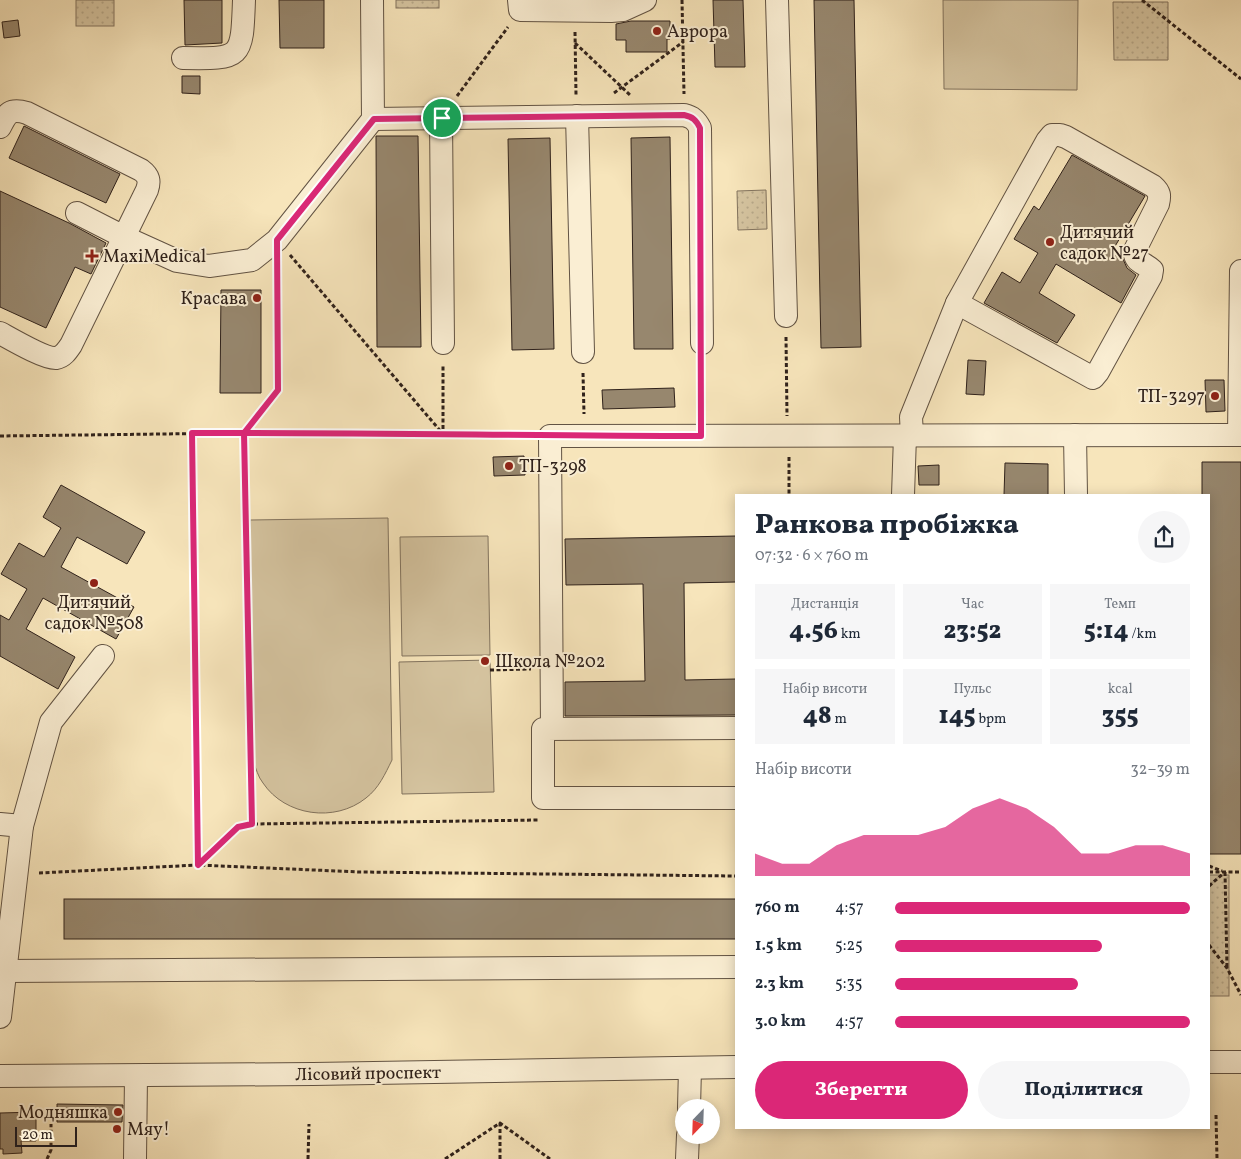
<!DOCTYPE html>
<html lang="uk">
<meta charset="utf-8">
<style>
body{margin:0;font-family:Vollkorn,serif;background:#f6f6f7;color:#1f2937;height:100vh;display:flex;flex-direction:column;font-size:19px;white-space:nowrap}
*{box-sizing:border-box;margin:0}
p{font-size:16px;color:#747a83}
.icon{flex:none;width:28px;height:28px;fill:none;stroke:currentColor;stroke-width:2;stroke-linecap:round;stroke-linejoin:round}
.map{position:relative;flex:1;overflow:hidden}
.sheet{position:absolute;left:735px;top:494px;width:475px;height:635px;display:flex;flex-direction:column;background:#fff;border-radius:0px;box-shadow:0 2px 12px #0003}
.sheet>*{flex:none}
.needle{width:32px;rotate:203deg}
.controls{position:absolute;left:675px;top:1099px;display:grid;gap:10px}
.controls a{display:grid;place-items:center;width:45px;height:45px;border-radius:50%;background:#fff;box-shadow:0 2px 12px #0003;font-size:25px}
.scale{position:absolute;left:15px;bottom:12px;width:62px;box-sizing:border-box;padding-left:5px;border:2px solid #30221b;border-top:0;font-size:14px;line-height:18px;white-space:nowrap;color:#30221b;-webkit-text-stroke:4px #faeed3;paint-order:stroke}
.pin{position:absolute;display:grid;place-items:center;width:42px;height:42px;color:#fff;margin:-21px;border:2px solid #fff;border-radius:50%;box-shadow:0 1px 5px #0007}
.round{display:grid;place-items:center;flex:none;width:52px;height:52px;border-radius:26px;background:#f6f6f7}
.headline{display:flex;align-items:center;justify-content:space-between;height:85px;padding:0 20px}
h1{font-size:28px;font-weight:800;line-height:38px}
.figures{display:grid;grid-template-columns:repeat(3,1fr);gap:8px;height:85px;padding:5px 20px}
.figures div{display:grid;align-content:center;border-radius:0px;background:#f6f6f7;text-align:center}
.figures b{font-size:25px;font-weight:800}
.figures small{font-size:14px;font-weight:400}
.figures p{font-size:14px}
.chart{height:140px;padding:10px 20px}
.chart p{display:flex;justify-content:space-between}
.chart svg{width:100%;height:90px;margin-top:5px;fill:#db2777;opacity:.7}
.button{display:flex;gap:10px;margin-top:auto;padding:10px 20px}
.button a{flex:1;height:58px;border-radius:30px;background:#db2777;color:#fff;font-size:20px;font-weight:800;line-height:58px;text-align:center}
.button a+a{background:#f6f6f7;color:#1f2937}
ul{padding:0 20px;list-style:none;font-size:16px}
li{display:grid;grid-template-columns:80px 60px 1fr;align-items:center;height:38px}
li i{height:12px;border-radius:6px;background:#db2777}
.map>svg:first-child{display:block}
</style>
<div class="map">
<svg width="1241" height="1159" viewBox="0 0 1241 1159">
<defs>
<pattern id="green-dots" width="8" height="8" patternUnits="userSpaceOnUse" patternTransform="scale(1.25)"><rect width="8" height="8" fill="#d5c4a0"/><path d="M2 2h.1M6 6h.1" fill="none" stroke="#b7a889" stroke-width="1.8" stroke-linecap="round"/></pattern>
</defs>
<rect width="100%" height="100%" fill="#f7e5bb"/>
<filter id="stains"><feTurbulence type="fractalNoise" baseFrequency=".004" numOctaves="4"/><feColorMatrix values="0 0 0 0 .2 0 0 0 0 .09 0 0 0 0 .02 0 0 0 .5 -.17"/></filter>
<radialGradient id="worn" r=".72"><stop offset=".6" stop-color="#630" stop-opacity="0"/><stop offset="1" stop-color="#630" stop-opacity=".3"/></radialGradient>
<g fill="url(#green-dots)" stroke="#82735e">
<rect x="76" y="0" width="38" height="26"/>
<rect x="396" y="0" width="43" height="8"/>
<polygon points="1113,2 1168,2 1168,60 1114,60"/>
<polygon points="766,190 767,229 738,230 737,191"/>
<rect x="1209" y="875" width="20" height="121"/>
</g>
<g fill="#d5c4a0" stroke="#82735e">
<polygon points="943,0 1078,0 1077,90 944,89"/>
<path d="M388 518 392 760C385 774 379 788 366 798 335 823 285 816 263 783 258 777 256 768 253 761L250 520Z"/>
<polygon points="488,536 490,655 402,656 400,537"/>
<polygon points="490,660 494,792 402,794 399,662"/>
</g>
<g fill="#97876e" stroke="#30221b">
<polygon points="184,0 222,0 222,43 185,45"/>
<polygon points="279,0 324,0 324,48 280,48"/>
<polygon points="713,0 743,0 745,67 715,67"/>
<polygon points="814,0 854,0 861,347 821,348"/>
<polygon points="18,20 20,36 4,38 2,22"/>
<polygon points="631,21 670,21 670,39 667,39 667,52 626,52 626,40 616,40 616,24"/>
<polygon points="182,76 200,76 200,94 182,93"/>
<polygon points="24,126 120,174 106,203 9,158"/>
<polygon points="376,136 418,136 421,347 377,347"/>
<polygon points="670,137 673,349 634,349 631,138"/>
<polygon points="550,138 554,349 512,350 508,139"/>
<polygon points="1072,155 1145,196 1111,253 1123,259 1127,268 1136,275 1121,303 1056,264 1039,293 1075,315 1057,343 984,303 1002,272 1020,283 1038,253 1014,239 1034,206 1039,210"/>
<polygon points="0,191 69,223 106,243 91,274 75,267 46,328 0,307"/>
<polygon points="221,290 261,290 261,393 220,393"/>
<polygon points="968,360 986,361 984,395 966,394"/>
<polygon points="1205,380 1224,380 1225,411 1206,412"/>
<polygon points="674,388 675,407 603,409 602,390"/>
<polygon points="524,456 525,475 494,476 493,457"/>
<polygon points="1202,462 1241,462 1241,854 1209,854 1209,495 1202,495"/>
<polygon points="1005,463 1048,464 1048,495 1004,495"/>
<polygon points="939,465 939,485 919,485 918,466"/>
<polygon points="61,485 145,532 127,564 77,537 61,567 134,607 116,639 43,598 26,629 75,657 58,689 0,656 0,615 9,620 27,589 1,574 19,543 44,557 61,528 43,517"/>
<polygon points="736,536 736,582 684,583 685,680 736,679 736,715 565,716 565,682 645,681 643,584 566,585 565,539"/>
<rect x="64" y="899" width="672" height="40"/>
<polygon points="57,1104 123,1105 122,1122 57,1122"/>
<polygon points="36,1112 36,1141 21,1141 22,1153 3,1154 3,1149 0,1149 0,1113"/>
</g>
<g fill="none" stroke-linecap="round" stroke-linejoin="round">
<g stroke="#625343" stroke-width="24">
<g id="minor">
<polyline points="519,0 520,10 611,11 623,10 645,0"/>
<polyline points="777,0 786,316"/>
<path d="M183 58C242 59 242 59 244 0"/>
<polyline points="577,116 583,352"/>
<polyline points="441,118 443,343"/>
<path d="M373 119 684 115C692 117 696 120 700 128L702 343"/>
<path d="M0 127C7 113 10 108 27 113L141 170C149 176 150 181 147 190L71 345C67 351 63 357 56 358 45 359 11 339 0 333"/>
<path d="M1052 135H1060L1066 137 1153 186C1160 192 1160 196 1158 204L1135 250C1133 262 1145 263 1152 270L1151 276 1098 372 1093 378 957 303 1047 141Z"/>
<polyline points="77,213 124,237 177,261 209,266 252,260 277,240 373,119 372,0"/>
<polyline points="1075,435 1076,495"/>
<polyline points="1239,435 1241,271"/>
<polyline points="912,436 911,417 957,303"/>
<polyline points="903,495 905,436"/>
<polyline points="552,728 550,436 1241,435"/>
<polyline points="736,728 543,729 543,798 736,798"/>
<polyline points="0,824 22,826 0,1017"/>
<polyline points="22,826 51,722 103,656"/>
<polyline points="4,971 736,967"/>
<polyline points="1209,1062 1241,1062"/>
<polyline points="0,1076 313,1074 736,1067"/>
<polyline points="689,1108 690,1068"/>
<polyline points="135,1159 136,1076"/>
<polyline points="687,1159 688,1135"/>
</g>
</g>
<g stroke="#30221b" stroke-width="3" stroke-dasharray="4 2.5" stroke-linecap="butt">
<polyline points="682,0 684,94"/>
<polyline points="1142,0 1241,79"/>
<polyline points="575,32 576,95"/>
<polyline points="575,43 630,95"/>
<polyline points="614,93 683,42"/>
<polyline points="457,96 508,27"/>
<polyline points="290,255 443,434 443,364"/>
<polyline points="786,337 787,416"/>
<polyline points="583,373 584,414"/>
<polyline points="702,414 702,363"/>
<polyline points="192,433 198,864"/>
<polyline points="0,436 244,433 529,436"/>
<polyline points="789,457 789,495"/>
<polyline points="490,670 531,669"/>
<polyline points="252,824 244,433 278,390 278,268"/>
<polyline points="198,865 238,827 252,824 539,820"/>
<polyline points="1209,866 1222,871"/>
<polyline points="1209,872 1241,872"/>
<polyline points="1225,872 1227,968"/>
<polyline points="39,873 198,865 360,872 736,876"/>
<polyline points="1209,886 1225,872"/>
<polyline points="1209,945 1227,968 1241,995"/>
<polyline points="1216,1115 1217,1159"/>
<polyline points="47,1159 51,1150 51,1124"/>
<polyline points="308,1159 309,1124"/>
<polyline points="445,1159 500,1123 550,1159"/>
<polyline points="500,1159 500,1123"/>
</g>
<use href="#minor" stroke="#faeed3" stroke-width="22"/>
</g>
<g fill="none" stroke-linecap="round" stroke-linejoin="round">
<g stroke="#fff" stroke-width="10">
<path id="route" d="M442 118 374 119 277 240 278 390 244 433 252 824 238 827 198 865 192 433C362 432 532 436 701 436L700 128C696 120 693 117 684 115L442 118"/>
</g>
<use href="#route" stroke="#db2777" stroke-width="6"/>
</g>
<g fill="#8f2418" stroke="#faeed3" stroke-width="2">
<circle cx="657" cy="31" r="5"/>
<circle cx="1050" cy="242" r="5"/>
<path d="M89.5 248.5h5v5h5v5h-5v5h-5v-5h-5v-5h5z"/>
<circle cx="257" cy="298" r="5"/>
<circle cx="1215" cy="396" r="5"/>
<circle cx="509" cy="466" r="5"/>
<circle cx="94" cy="583" r="5"/>
<circle cx="485" cy="661" r="5"/>
<circle cx="118" cy="1112" r="5"/>
<circle cx="117" cy="1129" r="5"/>
</g>
<g text-anchor="middle" stroke-width="4" stroke-linejoin="round" paint-order="stroke">
<g font-size="18" fill="#30221b" stroke="#faeed3" text-anchor="start">
<text x="667" y="37">Аврора</text>
<text x="1060" y="238">Дитячий<tspan x="1060" dy="21">садок №27</tspan></text>
<text x="103" y="262">MaxiMedical</text>
<text x="247" y="304" text-anchor="end">Красава</text>
<text x="1205" y="402" text-anchor="end">ТП-3297</text>
<text x="519" y="472">ТП-3298</text>
<text x="94" y="608" text-anchor="middle">Дитячий<tspan x="94" dy="21">садок №508</tspan></text>
<text x="495" y="667">Школа №202</text>
<text x="108" y="1118" text-anchor="end">Модняшка</text>
<text x="127" y="1135">Мяу!</text>
</g>
<g font-size="18" fill="#30221b" stroke="#faeed3">
<text transform="translate(368 1073) rotate(-1)" y="6">Лісовий проспект</text>
</g>
</g>
<rect width="100%" height="100%" filter="url(#stains)"/>
<rect width="100%" height="100%" fill="url(#worn)"/>
</svg>
<div class="controls">
<a><svg class="needle" viewBox="-14 -14 28 28"><path d="M0-13l5 13h-10z" fill="#e53935"/><path d="M0 13l5-13h-10z" fill="#747a83"/></svg></a>
</div>
<div class="scale">20 m</div>
<div class="pin" style="left:442px;top:118px;background:#1e9e55"><svg class="icon" aria-label="arrive" viewBox="0 0 24 24"><path d="M6 21V4h12l-3 4 3 4H6"/></svg></div>
<section class="sheet">
<div class="headline"><div><h1>Ранкова пробіжка</h1><p>07:32 · 6 × 760 m</p></div><a class="round"><svg class="icon" aria-label="share" viewBox="0 0 24 24"><path d="M12 15V3M7 8l5-5 5 5M5 13v7h14v-7"/></svg></a></div>
<div class="figures">
<div><p>Дистанція</p><b>4.56<small> km</small></b></div>
<div><p>Час</p><b>23:52</b></div>
<div><p>Темп</p><b>5:14<small> /km</small></b></div>
</div>
<div class="figures">
<div><p>Набір висоти</p><b>48<small> m</small></b></div>
<div><p>Пульс</p><b>145<small> bpm</small></b></div>
<div><p>kcal</p><b>355</b></div>
</div>
<div class="chart"><p><span>Набір висоти</span>32–39 m</p>
<svg viewBox="0 0 160 44" preserveAspectRatio="none"><path d="M0 44V33L10 38L20 38L30 29L40 24L50 24L60 24L70 20L80 11L90 6L100 11L110 20L120 33L130 33L140 29L150 29L160 33V44z"/></svg>
</div>
<ul>
<li><b>760 m</b>4:57<i style="width:100%"></i></li>
<li><b>1.5 km</b>5:25<i style="width:70%"></i></li>
<li><b>2.3 km</b>5:35<i style="width:62%"></i></li>
<li><b>3.0 km</b>4:57<i style="width:100%"></i></li>
</ul>
<div class="button"><a>Зберегти</a><a>Поділитися</a></div>
</section>
</div>
